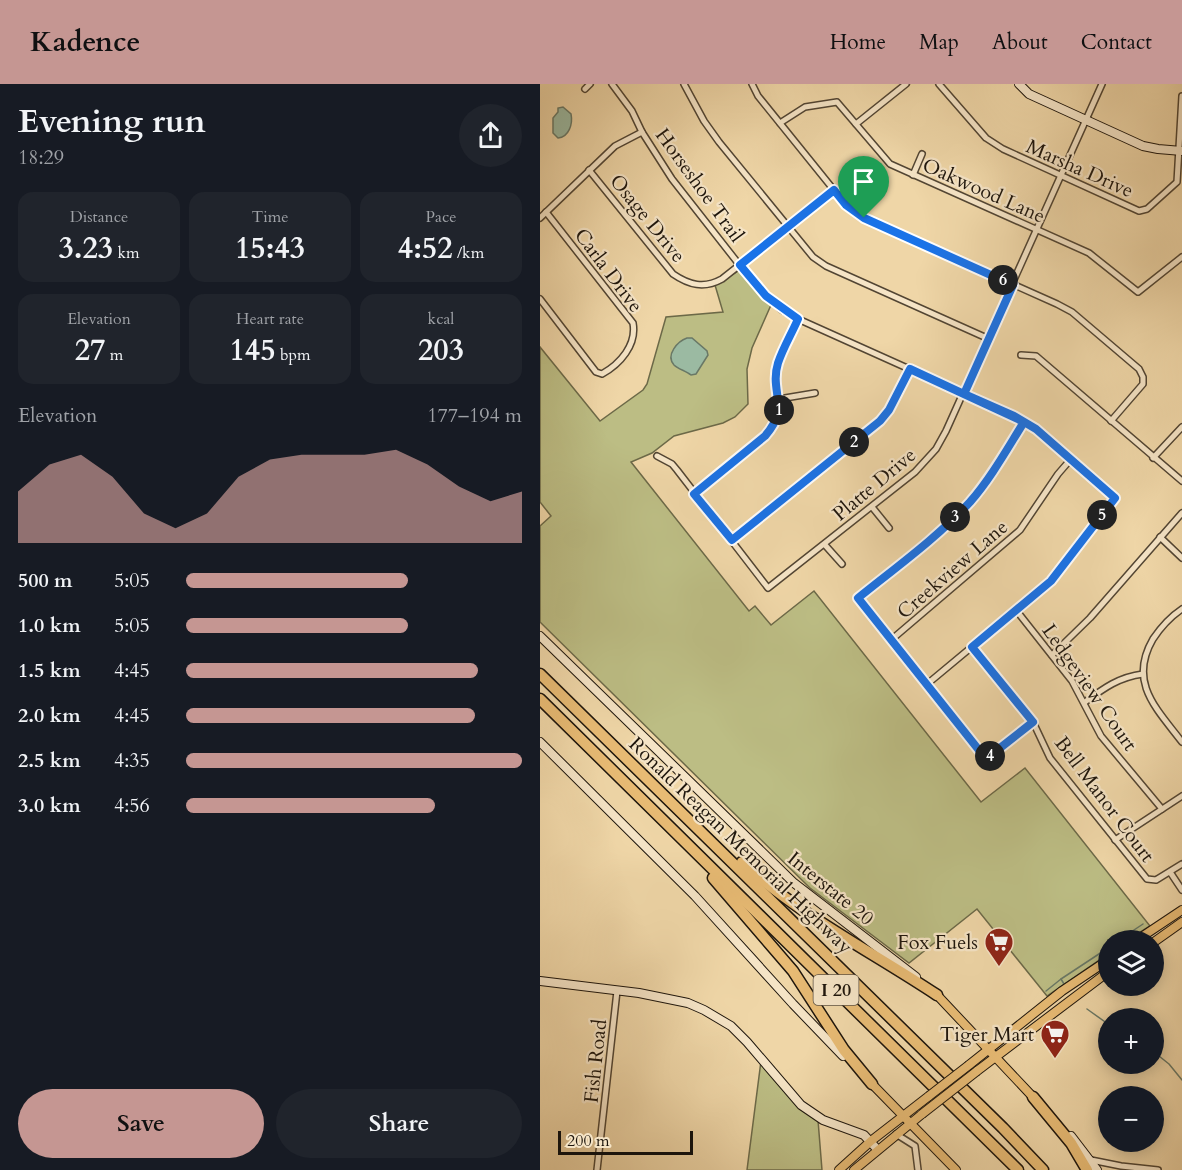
<!DOCTYPE html>
<meta charset="utf-8">
<style>
body{margin:0;font-family:Cardo,serif;background:#20242c;color:#f1f3f6;height:100vh;display:flex;flex-direction:column;font-size:22px;white-space:nowrap}
*{box-sizing:border-box;margin:0}
p{font-size:20px;color:#9ea1a6}
.icon{flex:none;width:33px;height:33px;fill:none;stroke:currentColor;stroke-width:2;stroke-linecap:round;stroke-linejoin:round}
.map{position:relative;flex:1;overflow:hidden}
.side{display:flex;flex-direction:column;background:#171b24;width:540px}
.side>*{flex:none}
.buttons{position:absolute;left:558px;top:846px;display:grid;gap:12px}
.buttons a{display:grid;place-items:center;width:66px;height:66px;border-radius:50%;background:#171b24;box-shadow:0 3px 15px #0003;font-size:30px}
.scale{position:absolute;left:18px;bottom:15px;width:135px;box-sizing:border-box;padding-left:6px;border:3px solid #1d150c;border-top:0;font-size:16px;line-height:21px;white-space:nowrap;color:#1d150c;-webkit-text-stroke:4px #f5e4c6;paint-order:stroke}
.pin{position:absolute;display:grid;place-items:center;width:51px;height:51px;color:#fff;margin:-62px -26px;border-radius:50% 50% 50% 0;rotate:-45deg;box-shadow:0 0 6px #0007}
.pin .icon{rotate:45deg}
.km{position:absolute;width:30px;height:30px;margin:-15px;border-radius:50%;background:#222;color:#fff;font-size:16px;line-height:30px;text-align:center}
.round{display:grid;place-items:center;flex:none;width:63px;height:63px;border-radius:32px;background:#20242c}
.overview{display:flex;align-items:center;justify-content:space-between;height:102px;padding:0 18px}
h1{font-size:33px;font-weight:600;line-height:45px}
.figures{display:grid;grid-template-columns:repeat(3,1fr);gap:9px;height:102px;padding:6px 18px}
.figures div{display:grid;align-content:center;border-radius:15px;background:#20242c;text-align:center}
.figures b{font-size:30px;font-weight:600}
.figures small{font-size:16px;font-weight:400}
.figures p{font-size:16px}
.chart{height:168px;padding:12px 18px}
.chart p{display:flex;justify-content:space-between}
.chart svg{width:100%;height:108px;margin-top:6px;fill:#c59692;opacity:.7}
.primary-button{display:flex;gap:12px;margin-top:auto;padding:12px 18px}
.primary-button a{flex:1;height:69px;border-radius:36px;background:#c59692;color:#111;font-size:24px;font-weight:600;line-height:69px;text-align:center}
.primary-button a+a{background:#20242c;color:#f1f3f6}
ul{padding:0 18px;list-style:none;font-size:20px}
li{display:grid;grid-template-columns:96px 72px 1fr;align-items:center;height:45px}
li i{height:15px;border-radius:8px;background:#c59692}
header{display:flex;align-items:center;gap:36px;box-sizing:border-box;height:84px;padding:0 30px;background:#c59692;color:#111}
header strong{font-size:28px}
nav{display:flex;gap:33px;margin-inline-start:auto;font-size:21px}
main{display:flex;flex:1;min-height:0}
.map>svg:first-child{display:block}
</style>
<header>
<strong>Kadence</strong>
<nav><a>Home</a><a>Map</a><a>About</a><a>Contact</a></nav>
</header>
<main>
<section class="side">
<div class="overview"><div><h1>Evening run</h1><p>18:29</p></div><a class="round"><svg class="icon" aria-label="share" viewBox="0 0 24 24"><path d="M12 15V3M7 8l5-5 5 5M5 13v7h14v-7"/></svg></a></div>
<div class="figures">
<div><p>Distance</p><b>3.23<small> km</small></b></div>
<div><p>Time</p><b>15:43</b></div>
<div><p>Pace</p><b>4:52<small> /km</small></b></div>
</div>
<div class="figures">
<div><p>Elevation</p><b>27<small> m</small></b></div>
<div><p>Heart rate</p><b>145<small> bpm</small></b></div>
<div><p>kcal</p><b>203</b></div>
</div>
<div class="chart"><p><span>Elevation</span>177–194 m</p>
<svg viewBox="0 0 160 44" preserveAspectRatio="none"><path d="M0 44V23L10 12L20 8L30 17L40 32L50 38L60 32L70 17L80 10L90 8L100 8L110 8L120 6L130 12L140 21L150 27L160 23V44z"/></svg>
</div>
<ul>
<li><b>500 m</b>5:05<i style="width:66%"></i></li>
<li><b>1.0 km</b>5:05<i style="width:66%"></i></li>
<li><b>1.5 km</b>4:45<i style="width:87%"></i></li>
<li><b>2.0 km</b>4:45<i style="width:86%"></i></li>
<li><b>2.5 km</b>4:35<i style="width:100%"></i></li>
<li><b>3.0 km</b>4:56<i style="width:74%"></i></li>
</ul>
<div class="primary-button"><a>Save</a><a>Share</a></div>
</section>
<div class="map">
<svg width="642" height="1086" viewBox="0 0 642 1086">
<rect width="100%" height="100%" fill="#efd6a7"/>
<filter id="stains"><feTurbulence type="fractalNoise" baseFrequency=".00333" numOctaves="4"/><feColorMatrix values="0 0 0 0 .2 0 0 0 0 .09 0 0 0 0 .02 0 0 0 .5 -.17"/></filter>
<radialGradient id="worn" r=".72"><stop offset=".6" stop-color="#630" stop-opacity="0"/><stop offset="1" stop-color="#630" stop-opacity=".3"/></radialGradient>
<g fill="#bcbd84" stroke="#6c6948" stroke-width="1.5">
<polygon points="198,187 202,188 216,207 231,221 212,264 207,285 208,320 195,333 183,339 134,352 112,369 91,378 209,527 215,522 231,541 274,507 441,718 485,684 610,842 588,856 568,856 568,870 507,912 437,825 369,879 270,804 0,538 0,442 11,432 0,418 0,263 60,337 103,306 107,300 126,233 183,228 175,201"/>
<polygon points="221,977 278,1036 282,1086 207,1086"/>
</g>
<g fill="#9bbaa2" stroke="#697866" stroke-width="1.5">
<path d="M23 23 31 30C33 40 29 53 18 54L13 49V34L18 28V24Z"/>
<path d="M147 254H152L167 267 168 271 156 290 151 291C146 287 138 285 134 281 125 271 138 257 147 254Z"/>
</g>
<g fill="none" stroke-linecap="round" stroke-linejoin="round">
<g stroke="#697866" stroke-width="1.5">
<polyline points="579,856 603,840"/>
<polyline points="521,895 568,864"/>
<polyline points="506,907 521,895 524,900"/>
<polyline points="547,925 568,940"/>
<polyline points="614,968 629,980 642,996"/>
</g>
<g stroke="#524533" stroke-width="8">
<g id="street">
<polyline points="72,0 92,27 102,48 132,95 216,202 242,226 258,235 474,332 496,345 575,414 511,497 386,601"/>
<polyline points="144,0 164,37 179,58 273,173 286,182 449,255"/>
<polyline points="212,0 218,12 306,121 324,134 517,220 532,228 599,285 603,293 603,300 571,337"/>
<polyline points="399,0 446,54 463,65 599,127 607,125 637,98 642,12"/>
<polyline points="45,5 50,0"/>
<polyline points="240,39 265,23 297,18 350,80 549,169 598,208 642,173"/>
<polyline points="316,40 366,0"/>
<path d="M49 86 133 190C149 201 164 205 182 195L294 106"/>
<polyline points="373,91 382,70"/>
<polyline points="0,134 75,62 102,48"/>
<path d="M0 215 56 288 62 290C80 280 97 261 93 239L6 128"/>
<polyline points="481,271 496,272 642,397"/>
<polyline points="239,315 275,309"/>
<polyline points="484,338 446,399 413,435 318,514 446,675 493,638"/>
<polyline points="117,372 132,380 137,386 228,504 375,388 396,365 406,347 562,0"/>
<polyline points="613,374 642,343"/>
<path d="M154 410 225 352C251 323 229 308 239 279 243 264 252 249 258 235"/>
<polyline points="332,423 349,444"/>
<polyline points="620,453 642,474"/>
<polyline points="192,456 340,337 349,326 370,285"/>
<polyline points="285,461 302,480"/>
<path d="M642 525C630 533 621 543 613 555 588 598 616 624 642 658"/>
<polyline points="476,526 532,597 561,652 622,725"/>
<polyline points="351,556 480,446 518,390 531,375"/>
<polyline points="432,563 493,638 510,674 607,795 616,796 642,780"/>
<polyline points="512,571 550,534 642,429"/>
<path d="M545 618C564 604 579 593 603 590"/>
<polyline points="575,756 642,712"/>
<polyline points="630,788 642,806"/>
<polyline points="356,1050 375,1062 378,1086"/>
<polyline points="551,1076 581,1082 618,1086"/>
<polyline points="57,1086 77,907"/>
</g>
</g>
<g stroke="#1d150c" stroke-width="10">
<g id="secondary">
<polyline points="479,0 489,10 603,62 618,65 642,67"/>
<polyline points="0,552 254,799 376,893"/>
<polyline points="0,658 155,812 253,920 303,972"/>
<polyline points="0,897 99,909 148,919 164,926 191,942 207,958 261,1021 283,1036 324,1051 337,1065"/>
<polyline points="531,1052 557,1086"/>
</g>
</g>
<g stroke="#1d150c" stroke-width="10">
<g id="primary">
<polyline points="597,856 642,826"/>
<polyline points="614,858 642,838"/>
<polyline points="397,911 493,1013"/>
<polyline points="429,981 522,907 568,876"/>
<polyline points="437,987 568,888"/>
<polyline points="332,1000 416,1086"/>
<polyline points="299,1086 331,1057 389,1012"/>
<polyline points="314,1086 382,1030"/>
</g>
</g>
<g stroke="#1d150c" stroke-width="13">
<g id="highway">
<polyline points="0,590 463,1044 503,1086"/>
<polyline points="0,615 478,1086"/>
<path d="M202 778C260 832 331 867 397 911"/>
<polyline points="173,794 253,887 304,966 332,1000"/>
<polyline points="493,1013 531,1059 547,1086"/>
</g>
</g>
<use href="#street" stroke="#f5e4c6" stroke-width="5"/>
<use href="#secondary" stroke="#f5e4c6" stroke-width="8"/>
<use href="#primary" stroke="#e8bb74" stroke-width="8"/>
<use href="#highway" stroke="#e8bb74" stroke-width="10"/>
<g stroke="#1d150c" stroke-width="10" stroke-linecap="butt">
<g id="primary-bridge">
<polyline points="389,1012 429,981"/>
<polyline points="382,1030 437,987"/>
</g>
</g>
<use href="#primary-bridge" stroke="#e8bb74" stroke-width="8"/>
</g>
<g fill="none" stroke-linecap="round" stroke-linejoin="round">
<g stroke="#fff" stroke-width="12">
<path id="route" d="M324 134 306 121 294 106 200 181 226 212 258 235C252 249 243 264 238 279 229 308 251 323 225 352L154 410 192 456 340 337 349 326 370 285 484 338C467 365 451 394 430 418 397 454 355 484 318 514L446 675 493 638 432 563 511 497 575 414 496 345 474 332 424 310 473 201 324 134"/>
</g>
<use href="#route" stroke="#1a73e8" stroke-width="8"/>
</g>
<defs>
<g id="supermarket-pin" transform="scale(1.5)"><path d="M0 17L-7.5 6A9.5 9.5 0 1 1 7.5 6Z" fill="#8f2418" stroke="#f5e4c6"/><path d="M-6-5.5h2.5l.6 2H6L4.5 2H-2.5L-4.4-4H-6ZM-1.5 3.2a1.3 1.3 0 1 0 .1 0ZM3 3.2a1.3 1.3 0 1 0 .1 0Z" fill="#fff"/></g>
</defs>
<g fill-rule="evenodd">
<use href="#supermarket-pin" x="459" y="858"/>
<use href="#supermarket-pin" x="515" y="950"/>
</g>
<g text-anchor="middle" stroke-width="4.5" stroke-linejoin="round" paint-order="stroke">
<rect fill="#f5e4c6" stroke="#5e5344" stroke-width="1.5" x="273.5" y="891" width="45" height="30" rx="4.5"/>
<g font-size="18" font-weight="bold" fill="#1d150c">
<text x="296" y="912">I 20</text>
</g>
<g font-size="20" fill="#1d150c" stroke="#f5e4c6">
<text transform="translate(540 84) rotate(24)" y="7">Marsha Drive</text>
<text transform="translate(160 101) rotate(54)" y="7">Horseshoe Trail</text>
<text transform="translate(444 106) rotate(24)" y="7">Oakwood Lane</text>
<text transform="translate(108 134) rotate(51)" y="7">Osage Drive</text>
<text transform="translate(69 186) rotate(53)" y="7">Carla Drive</text>
<text transform="translate(334 400) rotate(-40)" y="7">Platte Drive</text>
<text transform="translate(412 485) rotate(-41)" y="7">Creekview Lane</text>
<text transform="translate(550 603) rotate(55)" y="7">Ledgeview Court</text>
<text transform="translate(565 715) rotate(53)" y="7">Bell Manor Court</text>
<text transform="translate(201 761) rotate(44)" y="7">Ronald Reagan Memorial Highway</text>
<text transform="translate(291 804) rotate(39)" y="7">Interstate 20</text>
<text transform="translate(55 977) rotate(-84)" y="7">Fish Road</text>
</g>
<g font-size="20" fill="#1d150c" stroke="#f5e4c6" text-anchor="end">
<text x="438" y="865">Fox Fuels</text>
<text x="494" y="957">Tiger Mart</text>
</g>
</g>
<rect width="100%" height="100%" filter="url(#stains)"/>
<rect width="100%" height="100%" fill="url(#worn)"/>
</svg>
<div class="buttons">
<a><svg class="icon" aria-label="layers" viewBox="0 0 24 24"><path d="M12 4l9 5-9 5-9-5zM3 14l9 5 9-5"/></svg></a>
<a>+</a>
<a>−</a>
</div>
<div class="scale">200 m</div>
<div class="pin" style="left:324px;top:134px;background:#1e9e55"><svg class="icon" aria-label="arrive" viewBox="0 0 24 24"><path d="M6 21V4h12l-3 4 3 4H6"/></svg></div>
<b class="km" style="left:239px;top:326px">1</b>
<b class="km" style="left:314px;top:358px">2</b>
<b class="km" style="left:415px;top:433px">3</b>
<b class="km" style="left:450px;top:672px">4</b>
<b class="km" style="left:562px;top:431px">5</b>
<b class="km" style="left:463px;top:196px">6</b>
</div>
</main>
